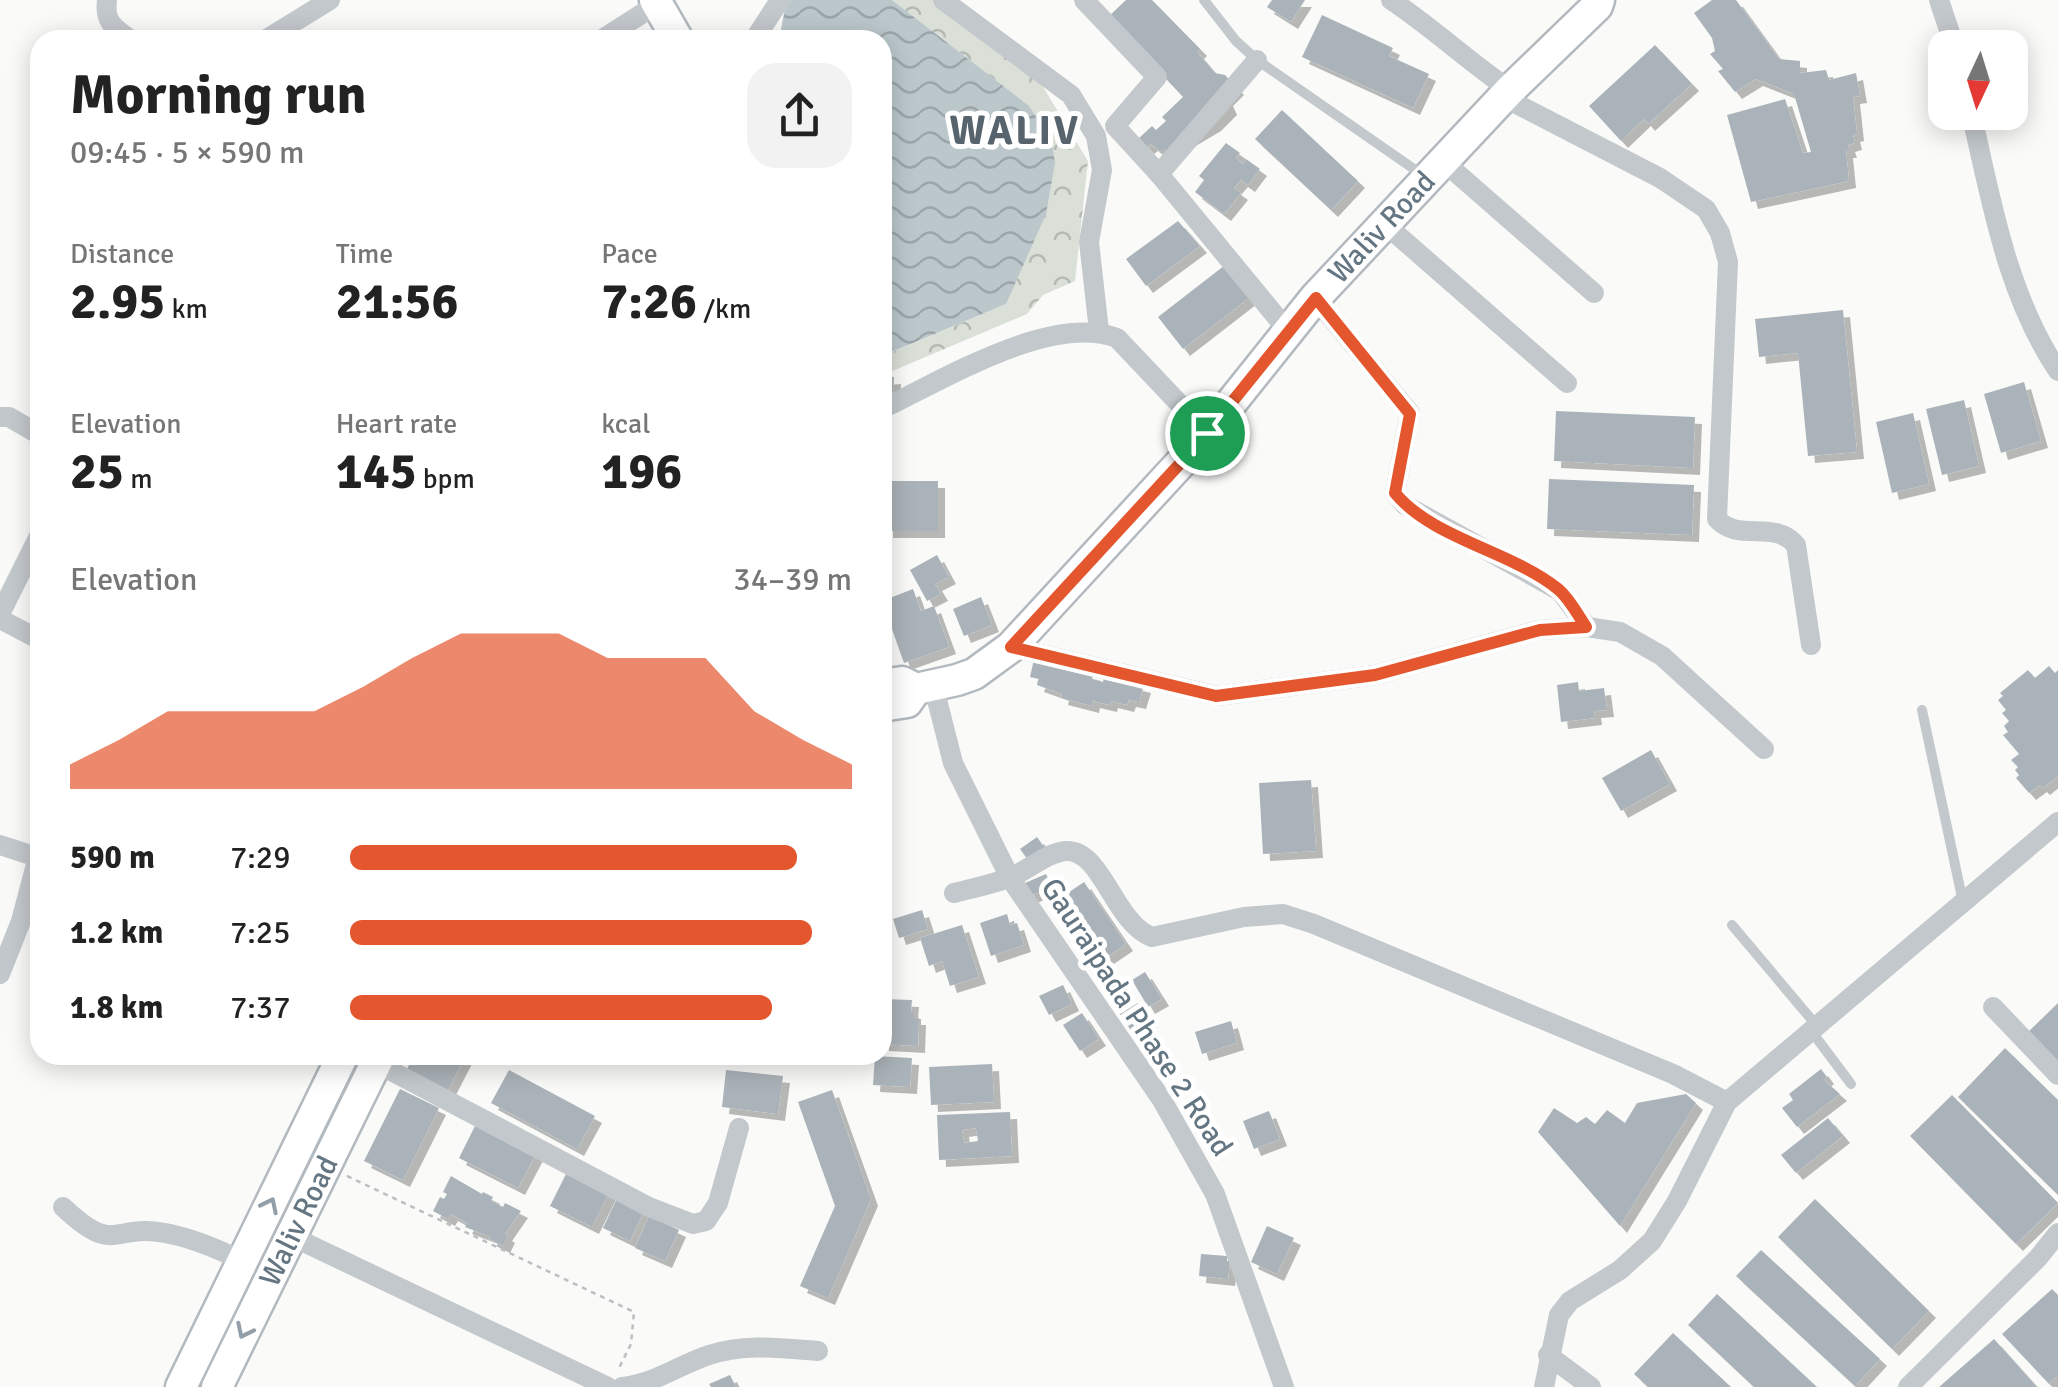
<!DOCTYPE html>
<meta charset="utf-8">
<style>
body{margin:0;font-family:Signika,sans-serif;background:#f2f2f2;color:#222;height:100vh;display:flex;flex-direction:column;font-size:38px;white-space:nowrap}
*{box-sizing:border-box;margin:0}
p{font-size:32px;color:#767676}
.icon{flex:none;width:55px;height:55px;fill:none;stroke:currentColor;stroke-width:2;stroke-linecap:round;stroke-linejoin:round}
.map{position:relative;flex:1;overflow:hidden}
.panel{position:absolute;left:30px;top:30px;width:862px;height:1035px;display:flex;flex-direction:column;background:#fff;border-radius:30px;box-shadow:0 5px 25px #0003}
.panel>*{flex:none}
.needle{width:65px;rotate:184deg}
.fabs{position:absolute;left:1928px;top:30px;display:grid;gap:20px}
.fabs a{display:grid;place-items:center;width:100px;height:100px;border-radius:20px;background:#fff;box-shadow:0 5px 25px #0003;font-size:50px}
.pin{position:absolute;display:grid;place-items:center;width:85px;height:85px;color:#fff;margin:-42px;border:5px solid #fff;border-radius:50%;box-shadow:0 2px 10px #0007}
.round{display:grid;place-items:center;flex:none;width:105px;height:105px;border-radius:30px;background:#f2f2f2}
.head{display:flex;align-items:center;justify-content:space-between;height:170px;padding:0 40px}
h1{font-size:55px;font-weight:700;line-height:75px}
.metrics{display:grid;grid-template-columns:repeat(3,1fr);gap:15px;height:170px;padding:10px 40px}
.metrics div{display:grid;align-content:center}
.metrics b{font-size:50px;font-weight:700}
.metrics small{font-size:28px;font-weight:400}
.metrics p{font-size:28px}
.chart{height:280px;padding:20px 40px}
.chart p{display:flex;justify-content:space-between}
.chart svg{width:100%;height:180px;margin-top:10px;fill:#e4572e;opacity:.7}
ul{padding:0 40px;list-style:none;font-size:32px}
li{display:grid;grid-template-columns:160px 120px 1fr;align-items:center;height:75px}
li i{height:25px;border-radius:12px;background:#e4572e}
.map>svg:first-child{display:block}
</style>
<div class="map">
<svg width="2058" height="1387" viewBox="0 0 2058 1387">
<defs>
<pattern id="forest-crowns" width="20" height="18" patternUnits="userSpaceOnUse" patternTransform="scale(2.5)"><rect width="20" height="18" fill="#dadfd7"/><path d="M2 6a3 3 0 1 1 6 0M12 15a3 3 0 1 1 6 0" fill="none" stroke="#b4b9b4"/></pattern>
<pattern id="water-waves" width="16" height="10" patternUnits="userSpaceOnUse" patternTransform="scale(2.5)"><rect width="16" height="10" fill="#bbc7cb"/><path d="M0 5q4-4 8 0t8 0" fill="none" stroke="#9ca6aa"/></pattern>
<filter id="shadow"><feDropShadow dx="7" dy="7" stdDeviation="0" flood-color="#0004"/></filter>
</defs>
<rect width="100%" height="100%" fill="#fafaf8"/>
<polygon fill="url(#forest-crowns)" points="892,0 938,0 1037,77 1088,161 1075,281 1043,295 1027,314 883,375 882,352 888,354 1006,304 1028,105"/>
<polygon fill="url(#water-waves)" points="791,0 892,0 1028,105 1051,138 1055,163 1046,214 1006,304 887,354 883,352 882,40 779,40 786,3"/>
<g fill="#aab3b9" fill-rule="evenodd" filter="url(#shadow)">
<polygon points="1126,0 1152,0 1200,49 1197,52 1215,73 1225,75 1237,88 1226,99 1230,108 1214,124 1167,152 1164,149 1161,152 1151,144 1147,147 1139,138 1152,126 1156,130 1166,121 1162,117 1183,97 1108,17"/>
<polygon points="1272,0 1305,0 1291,22 1267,7"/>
<polygon points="1712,0 1736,0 1779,59 1800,61 1800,73 1826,70 1829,80 1856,73 1860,96 1853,97 1857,134 1853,135 1855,143 1848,145 1850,151 1846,151 1849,181 1751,202 1727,115 1785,99 1803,153 1811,152 1794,94 1756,79 1735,92 1718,71 1723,69 1710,54 1715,51 1712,38 1694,13"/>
<polygon points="1322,15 1393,48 1389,56 1429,74 1413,108 1302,57"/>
<polygon points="1655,45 1692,84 1648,124 1644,119 1621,141 1589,106"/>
<polygon points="1282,110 1358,181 1331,210 1255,139"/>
<polygon points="1226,143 1240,153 1236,158 1243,164 1246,159 1260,169 1248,185 1241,180 1234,188 1241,193 1224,214 1195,192 1204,180 1199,176"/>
<polygon points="1178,221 1200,246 1146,286 1126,259"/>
<polygon points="1229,262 1254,294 1183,349 1158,317"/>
<polygon points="1843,310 1857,452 1808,456 1798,353 1759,357 1755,319"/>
<polygon points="894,377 893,402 882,403 882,378"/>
<polygon points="2024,382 2041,441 2001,453 1984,394"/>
<polygon points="1964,400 1979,466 1942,475 1926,409"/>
<polygon points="1556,411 1695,417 1693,468 1554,461"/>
<polygon points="1913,413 1929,484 1892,493 1876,422"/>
<polygon points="1549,479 1694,485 1692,535 1547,529"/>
<rect x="886" y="481" width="52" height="50"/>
<polygon points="937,555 949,577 935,584 941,594 927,601 910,570"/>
<polygon points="913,589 921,611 934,606 949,647 904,663 882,601"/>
<polygon points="981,597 992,625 964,636 953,609"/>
<polygon points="1034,659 1094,674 1092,679 1103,682 1104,676 1144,686 1139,702 1129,700 1127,705 1111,701 1110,705 1093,701 1092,706 1061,698 1062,694 1037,685 1039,679 1030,677"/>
<polygon points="2049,666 2055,673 2058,670 2058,776 2043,788 2040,785 2029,793 2016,778 2019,775 2015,770 2018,767 2011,760 2019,754 2003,735 2008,732 2004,726 2009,721 2002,713 2006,710 1998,700 2003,696 2000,693 2028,670 2035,678"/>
<polygon points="1578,682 1579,691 1604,688 1607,710 1594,711 1595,718 1561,722 1557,685"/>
<polygon points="1651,750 1670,784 1621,811 1602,778"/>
<polygon points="1311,780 1316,851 1263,854 1259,783"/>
<polygon points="1037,837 1047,851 1030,863 1020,849"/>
<polygon points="1046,874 1052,887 1030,896 1025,883"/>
<polygon points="1084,882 1126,944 1101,961 1059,899"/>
<polygon points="922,910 928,929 899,938 893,919"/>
<polygon points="1007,914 1010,925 1017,923 1024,945 991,956 980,923"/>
<polygon points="962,925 979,977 950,986 942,961 929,966 920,938"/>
<polygon points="1145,972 1162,999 1148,1007 1132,980"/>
<polygon points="1063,985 1072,1004 1049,1015 1039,996"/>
<polygon points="882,999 912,1000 911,1012 914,1012 914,1018 919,1018 918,1046 882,1044"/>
<polygon points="1138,1003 1150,1020 1132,1032 1120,1014"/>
<polygon points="2058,1003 2058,1066 2026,1034"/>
<polygon points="1082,1013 1099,1039 1080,1051 1063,1025"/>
<polygon points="1231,1021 1237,1043 1202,1054 1195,1032"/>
<polygon points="2005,1048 2058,1100 2058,1195 1958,1097"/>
<polygon points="414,1055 466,1055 448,1090 407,1069"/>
<polygon points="875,1056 912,1058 910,1087 873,1085"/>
<polygon points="992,1064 994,1102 931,1105 929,1067"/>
<polygon points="1821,1069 1827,1077 1824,1080 1840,1094 1797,1127 1782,1108 1793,1100 1789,1094"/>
<polygon points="509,1070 595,1116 577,1149 491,1103"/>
<polygon points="726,1070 783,1076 778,1114 722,1107"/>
<polygon points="400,1089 439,1108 403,1180 364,1161"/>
<polygon points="832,1090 871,1199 828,1298 800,1286 835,1206 798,1102"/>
<polygon points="1686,1094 1696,1103 1620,1226 1538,1132 1554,1108 1577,1123 1586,1117 1595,1124 1607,1110 1625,1123 1637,1103"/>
<polygon points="1952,1095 2058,1203 2016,1244 1910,1136"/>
<polygon points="1269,1111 1280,1139 1254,1149 1243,1121"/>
<path d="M1010 1112 1012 1156 939 1160 937 1115ZM976 1128 978 1141 964 1143 962 1130Z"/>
<polygon points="1828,1118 1843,1136 1796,1173 1781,1155"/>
<polygon points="476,1124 536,1154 518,1188 459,1158"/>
<polygon points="567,1172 609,1193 592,1227 550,1206"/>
<polygon points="451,1176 482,1194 483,1192 493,1197 491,1201 503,1207 505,1203 521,1211 505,1234 508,1236 503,1246 489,1239 491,1237 465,1227 467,1223 451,1214 448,1219 433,1211 440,1197 444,1199 447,1194 443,1192"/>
<polygon points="618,1196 645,1209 630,1241 603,1228"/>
<polygon points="1815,1199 1929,1311 1892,1349 1778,1237"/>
<polygon points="649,1216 679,1230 665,1261 635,1248"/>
<polygon points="1267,1226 1294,1238 1277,1274 1251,1262"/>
<polygon points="1761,1250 1880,1359 1855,1386 1736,1276"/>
<polygon points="1201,1254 1227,1256 1227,1261 1230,1261 1228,1279 1199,1276"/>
<polygon points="2052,1289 2058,1295 2058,1375 2049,1384 2002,1334"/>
<polygon points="1717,1294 1817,1387 1754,1387 1688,1325"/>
<polygon points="1673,1333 1731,1387 1648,1387 1634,1374"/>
<polygon points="1994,1339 2037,1387 1939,1387"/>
<polygon points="730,1375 736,1387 711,1387 709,1384"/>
</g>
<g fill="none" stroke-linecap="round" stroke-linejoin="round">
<g stroke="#b3babf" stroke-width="35">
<g id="secondary">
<polyline points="655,0 678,40"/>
<path id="s1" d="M882 685 902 682 916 689 957 680 974 674 1011 647 1199 443 1315 298 1510 90 1597 6 1599 0"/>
<polyline points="882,706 907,702 916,689"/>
<polyline points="181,1387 343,1055"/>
<path id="s2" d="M217 1387 380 1055"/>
</g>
</g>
<polyline stroke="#bbbfc2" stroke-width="2.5" stroke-dasharray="5 5" stroke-linecap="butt" points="347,1176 634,1312 631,1344 619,1368"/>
<g stroke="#c3c8cc" stroke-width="10">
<polyline points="1204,0 1236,41 1257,60 1424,176"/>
<polyline points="1922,710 1963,902"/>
<polyline points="1732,925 1817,1026"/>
<polyline points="1812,1032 1851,1084"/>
</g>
<g stroke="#c3c8cc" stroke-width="20">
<path d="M107 0C104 22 114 28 131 40"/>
<polyline points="943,0 1071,95 1096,136 1102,170 1089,242 1099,331"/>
<polyline points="1084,0 1157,77 1115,126 1159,174 1288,331"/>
<path d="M1391 0C1433 28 1469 62 1510 90"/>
<polyline points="1939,0 1955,48"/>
<polyline points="265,40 330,0"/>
<polyline points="601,40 657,4"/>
<polyline points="754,40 780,0"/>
<path d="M1503 97 1660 178 1706 209 1720 233 1728 262 1717 519C1739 543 1774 519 1796 545L1811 645"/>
<path d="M1971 112C1991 200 2007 295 2058 371"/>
<polyline points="1444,162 1594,293"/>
<polyline points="1159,174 1257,60"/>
<polyline points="1386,225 1567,383"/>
<polyline points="1315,298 1410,413 1395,493 1405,505 1560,591 1587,627"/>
<path d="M882 409C943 380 1051 313 1117 338L1207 433"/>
<polyline points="0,417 9,417 40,435"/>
<polyline points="0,614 40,534"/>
<polyline points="0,619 40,640"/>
<polyline points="1011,647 1217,696 1375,675 1539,630 1587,627 1620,632 1662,656 1764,749"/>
<polyline points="933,684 953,763 1010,878 1162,1100 1215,1194 1284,1387"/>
<polyline points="0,845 40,858"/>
<path d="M954 893C972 888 991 885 1008 878 1027 872 1045 853 1066 851 1102 849 1114 923 1152 937L1244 917 1283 914 1314 924 1673 1074 1727 1102"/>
<polyline points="0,974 21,921 38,857"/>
<polyline points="1993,1007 2058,1075"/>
<polyline points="361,1055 649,1207 693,1224 706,1221 718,1203 739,1128"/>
<path d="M63 1207C116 1257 111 1223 165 1233 192 1238 216 1248 240 1260"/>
<polyline points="291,1236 608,1387"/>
<polyline points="1548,1355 1591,1387"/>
<path d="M622 1387C654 1384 679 1365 709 1355 745 1343 781 1348 818 1351"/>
<polyline points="1544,1387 1559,1315 1570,1301 1620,1270 1652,1241 1677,1201 1727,1102 2058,822"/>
<polyline points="1908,1387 2038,1258 2058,1233"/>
</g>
<use href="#secondary" stroke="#fff" stroke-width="30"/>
</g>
<defs><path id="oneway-chevron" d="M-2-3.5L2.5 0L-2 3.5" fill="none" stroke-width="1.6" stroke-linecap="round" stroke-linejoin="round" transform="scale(2.5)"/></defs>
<g stroke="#939fa8">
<use href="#oneway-chevron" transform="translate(270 1205) rotate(-64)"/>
<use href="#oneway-chevron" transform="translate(244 1331) rotate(116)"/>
</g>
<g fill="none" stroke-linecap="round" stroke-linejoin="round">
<g stroke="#fff" stroke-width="20">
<path id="route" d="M1316 298 1410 414 1395 493C1433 539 1511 551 1558 589 1569 598 1578 615 1586 627L1540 630 1375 675 1216 696 1011 647 1199 443Z"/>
</g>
<use href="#route" stroke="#e4572e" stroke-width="12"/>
</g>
<g text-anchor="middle" stroke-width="10" stroke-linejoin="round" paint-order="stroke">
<g font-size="30" fill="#657683" stroke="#fff">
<text dy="10" stroke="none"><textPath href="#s1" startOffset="702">Waliv Road</textPath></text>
<text transform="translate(1137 1017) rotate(57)" y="10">Gauraipada Phase 2 Road</text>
<text dy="10" stroke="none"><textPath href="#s2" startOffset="185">Waliv Road</textPath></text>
</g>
<g font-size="40" font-weight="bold" letter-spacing="2.5" fill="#57646e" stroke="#fff">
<text x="1015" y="144">WALIV</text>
</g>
</g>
</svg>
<div class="fabs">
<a><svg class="needle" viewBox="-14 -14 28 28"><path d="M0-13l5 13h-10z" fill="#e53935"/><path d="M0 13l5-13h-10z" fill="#767676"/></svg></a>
</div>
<div class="pin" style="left:1207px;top:433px;background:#1e9e55"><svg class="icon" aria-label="arrive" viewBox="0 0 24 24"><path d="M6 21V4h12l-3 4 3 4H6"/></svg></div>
<section class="panel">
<div class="head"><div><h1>Morning run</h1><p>09:45 · 5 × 590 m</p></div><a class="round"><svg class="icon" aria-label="share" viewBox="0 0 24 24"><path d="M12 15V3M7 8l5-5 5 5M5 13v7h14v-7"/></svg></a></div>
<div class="metrics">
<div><p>Distance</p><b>2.95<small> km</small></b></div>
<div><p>Time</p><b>21:56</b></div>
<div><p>Pace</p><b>7:26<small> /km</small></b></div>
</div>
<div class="metrics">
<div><p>Elevation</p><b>25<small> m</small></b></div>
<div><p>Heart rate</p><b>145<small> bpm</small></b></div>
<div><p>kcal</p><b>196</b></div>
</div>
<div class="chart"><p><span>Elevation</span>34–39 m</p>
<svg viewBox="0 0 160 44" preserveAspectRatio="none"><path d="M0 44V38L10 32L20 25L30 25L40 25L50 25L60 19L70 12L80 6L90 6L100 6L110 12L120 12L130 12L140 25L150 32L160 38V44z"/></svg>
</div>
<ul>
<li><b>590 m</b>7:29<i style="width:89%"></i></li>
<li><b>1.2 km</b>7:25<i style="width:92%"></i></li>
<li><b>1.8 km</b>7:37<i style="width:84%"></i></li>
</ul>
</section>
</div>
